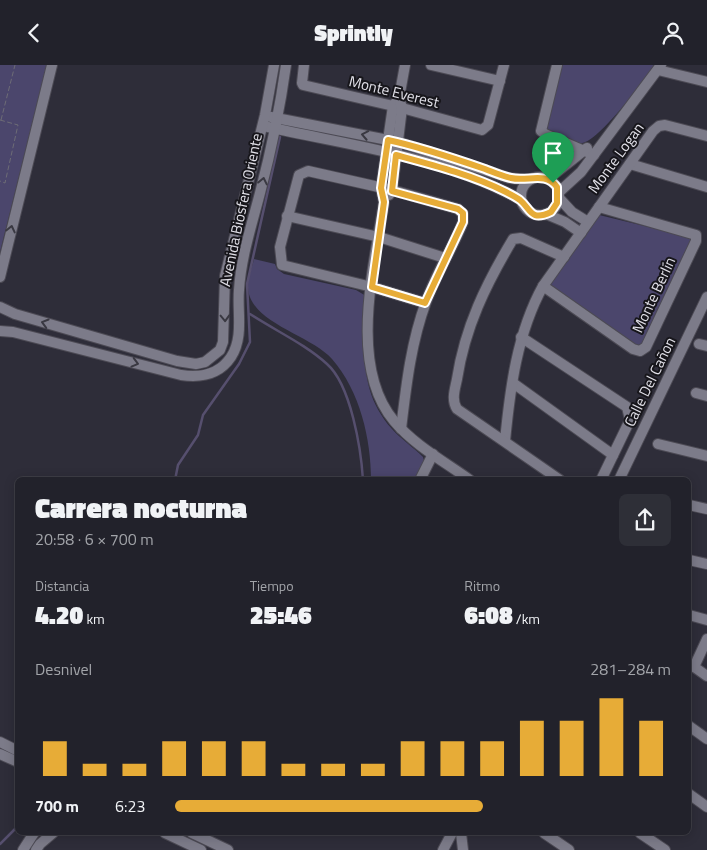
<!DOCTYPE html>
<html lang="es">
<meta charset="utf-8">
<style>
body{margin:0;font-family:"Titillium Web",sans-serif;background:#2e2f37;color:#f1f3f6;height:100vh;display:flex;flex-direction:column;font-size:19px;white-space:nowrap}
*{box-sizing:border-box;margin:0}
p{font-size:16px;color:#a2a4a9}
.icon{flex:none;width:28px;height:28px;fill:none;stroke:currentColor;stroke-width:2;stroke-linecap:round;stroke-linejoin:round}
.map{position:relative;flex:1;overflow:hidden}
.panel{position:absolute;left:15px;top:412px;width:676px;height:358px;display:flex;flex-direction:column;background:#22222b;border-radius:8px;box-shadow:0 2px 12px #0003,0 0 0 1px #3f3f47}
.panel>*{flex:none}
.pin{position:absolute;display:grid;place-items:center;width:42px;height:42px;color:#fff;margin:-51px -21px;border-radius:50% 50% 50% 0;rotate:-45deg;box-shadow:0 0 5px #0007}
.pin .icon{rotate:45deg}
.round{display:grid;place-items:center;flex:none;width:52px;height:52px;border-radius:8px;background:#2e2f37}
.head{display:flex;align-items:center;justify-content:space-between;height:85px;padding:0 20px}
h1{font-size:28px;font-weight:800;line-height:38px}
.metrics{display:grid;grid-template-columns:repeat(3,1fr);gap:8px;height:85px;padding:5px 20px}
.metrics div{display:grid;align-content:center}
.metrics b{font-size:25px;font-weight:800}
.metrics small{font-size:14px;font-weight:400}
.metrics p{font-size:14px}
.chart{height:140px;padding:10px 20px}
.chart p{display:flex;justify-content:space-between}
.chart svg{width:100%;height:90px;margin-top:5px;stroke:#e7ac37;stroke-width:6}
ul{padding:0 20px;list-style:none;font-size:16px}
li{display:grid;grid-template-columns:80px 60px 1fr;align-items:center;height:38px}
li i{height:12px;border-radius:6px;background:#e7ac37}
header{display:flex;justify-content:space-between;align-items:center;height:65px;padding:0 20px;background:#22222b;font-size:22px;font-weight:800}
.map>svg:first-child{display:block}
</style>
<header><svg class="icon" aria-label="back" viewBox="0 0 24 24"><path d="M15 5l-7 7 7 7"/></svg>Sprintly<svg class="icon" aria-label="person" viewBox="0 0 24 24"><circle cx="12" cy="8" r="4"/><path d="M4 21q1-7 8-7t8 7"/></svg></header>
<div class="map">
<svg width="707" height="785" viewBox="0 0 707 785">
<rect width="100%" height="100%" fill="#2e2d39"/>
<g fill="#4b466c">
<polygon points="0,0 47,0 0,187"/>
<path d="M560 0H654C645 15 598 77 582 78 572 79 558 72 548 69L544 62Z"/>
<polygon points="599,150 690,172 692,178 643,280 636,281 551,223 551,219"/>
<path d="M254 194 275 199 277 204 284 209 356 225 366 231C367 281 355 322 392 364 401 374 413 382 423 392L424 396 416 415H371C371 374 360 326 332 294 311 270 250 258 248 223 247 214 252 203 254 194Z"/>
</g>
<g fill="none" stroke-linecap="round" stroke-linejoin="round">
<g stroke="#564f6e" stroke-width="2.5">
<path d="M250 249C276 266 305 279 327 299 351 320 361 384 363 415"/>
<polyline points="175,415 178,400 198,370 203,350 239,299 250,277 247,219 280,72"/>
<polyline points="0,779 18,761"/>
</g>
<g stroke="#4c4a54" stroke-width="12">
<g id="minor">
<polyline points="304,0 302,18 303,20 402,43 482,65 488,60 504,0"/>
<path d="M405 0 399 33 393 41 381 123 384 137C374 202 348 301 394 356 414 380 445 397 470 415"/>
<polyline points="431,0 500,16"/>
<polyline points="557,0 541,66 545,69 594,90"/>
<polyline points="658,5 707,17"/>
<polyline points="271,52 398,77 509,113 529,115"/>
<path d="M268 62C352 81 445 92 521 135"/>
<polyline points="630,99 707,122"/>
<circle cx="540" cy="131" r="19"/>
<polyline points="548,114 587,83"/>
<polyline points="558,128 581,107 661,0"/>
<polyline points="389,130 392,125 402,43 400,36"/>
<polyline points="559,133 572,147 588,157"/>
<polyline points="546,149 565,157 581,168"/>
<polyline points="287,151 379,172 445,193"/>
<polyline points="0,212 52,0"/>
<polyline points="543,221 633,284 640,286 646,282 696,176 696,170 599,142"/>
<polyline points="0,242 15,249 177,296 196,299 205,297 220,285 223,277 225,211 265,50 274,0"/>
<path d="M0 266 13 267 181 310C201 313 219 310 231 292 244 272 237 247 239 225 241 192 252 159 260 128 271 86 280 43 286 0"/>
<polyline points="521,272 627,342 630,355 601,415"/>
<polyline points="699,279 707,281"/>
<polyline points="513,318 613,390"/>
<polyline points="696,328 707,331"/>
<path d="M401 364C406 322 411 277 426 237 436 209 452 184 463 157V149L458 144 392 125 308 106 299 110 280 182 282 200 372 222 425 238"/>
<path d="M505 376C510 324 517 268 543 221L653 66 659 61 665 60 707 71"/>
<polyline points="658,379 707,391"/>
<polyline points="420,415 433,389"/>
<path d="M560 415 457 344C451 335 455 324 457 314 465 262 486 219 513 174L521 173 564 192"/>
<polyline points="619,415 707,232"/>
<polyline points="689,440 707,444"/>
<polyline points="689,495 707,499"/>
<polyline points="689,550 707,555"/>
<polyline points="690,599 707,611"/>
<polyline points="694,602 707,574"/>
<polyline points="689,661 707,674"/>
<polyline points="0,677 18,686"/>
<polyline points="0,689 18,697"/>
<polyline points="689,729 707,742"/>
<polyline points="165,768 201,785"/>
<polyline points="192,768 228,785"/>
<polyline points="461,768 463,785"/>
<polyline points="544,768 569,785"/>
<polyline points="640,768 665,785"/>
<polyline points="23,785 34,768"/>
<polyline points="36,785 40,779 53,768"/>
<polyline points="443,785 452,768"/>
</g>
</g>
<g stroke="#6d6c76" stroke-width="1" stroke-dasharray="5 2.5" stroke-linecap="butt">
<polyline points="0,55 18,60 5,118 0,116"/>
<polyline points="1,55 15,0"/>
</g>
<use href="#minor" stroke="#7c7b89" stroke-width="10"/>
</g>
<defs><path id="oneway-chevron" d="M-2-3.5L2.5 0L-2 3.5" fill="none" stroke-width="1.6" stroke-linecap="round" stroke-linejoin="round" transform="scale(1.25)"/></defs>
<g stroke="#3a3942">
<use href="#oneway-chevron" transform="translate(365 70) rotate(-169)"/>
<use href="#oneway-chevron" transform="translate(263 116) rotate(-78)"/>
<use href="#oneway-chevron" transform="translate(11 164) rotate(-77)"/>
<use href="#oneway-chevron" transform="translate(225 253) rotate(88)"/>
<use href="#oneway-chevron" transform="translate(45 258) rotate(-164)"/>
<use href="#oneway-chevron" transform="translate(135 298) rotate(15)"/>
</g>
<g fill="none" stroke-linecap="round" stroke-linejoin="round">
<g stroke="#fff" stroke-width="10">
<path id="route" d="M388 75C421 82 453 93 485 104 493 107 502 111 511 113 528 117 545 106 557 122V138L551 147C530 157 531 144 520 135 516 132 510 129 506 127 472 110 433 100 396 90L392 126 458 144 463 148V157L425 238 372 222 384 137 381 123Z"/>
</g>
<use href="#route" stroke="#e7ac37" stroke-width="6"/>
</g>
<g text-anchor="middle" stroke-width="4" stroke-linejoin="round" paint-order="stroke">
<g font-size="15" fill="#e2e1e9" stroke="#17161b">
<text transform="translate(394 27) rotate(14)" y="5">Monte Everest</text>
<text transform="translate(616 93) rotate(-54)" y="5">Monte Logan</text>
<text transform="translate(241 145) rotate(-78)" y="5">Avenida Biosfera Oriente</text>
<text transform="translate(654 230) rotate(-65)" y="5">Monte Berlín</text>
<text transform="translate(650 317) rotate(-64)" y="5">Calle Del Cañon</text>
</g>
</g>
</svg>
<div class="pin" style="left:553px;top:118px;background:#1e9e55"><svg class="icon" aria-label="arrive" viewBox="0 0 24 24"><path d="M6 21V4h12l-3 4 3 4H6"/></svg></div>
<section class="panel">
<div class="head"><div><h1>Carrera nocturna</h1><p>20:58 · 6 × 700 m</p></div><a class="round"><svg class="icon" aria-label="share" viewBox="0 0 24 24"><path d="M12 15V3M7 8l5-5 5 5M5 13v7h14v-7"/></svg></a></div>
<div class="metrics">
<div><p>Distancia</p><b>4.20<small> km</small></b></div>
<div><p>Tiempo</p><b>25:46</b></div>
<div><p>Ritmo</p><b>6:08<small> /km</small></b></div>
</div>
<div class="chart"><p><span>Desnivel</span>281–284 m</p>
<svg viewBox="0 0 160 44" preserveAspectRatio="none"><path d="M5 44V27M15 44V38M25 44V38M35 44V27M45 44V27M55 44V27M65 44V38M75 44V38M85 44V38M95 44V27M105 44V27M115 44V27M125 44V17M135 44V17M145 44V6M155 44V17"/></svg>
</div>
<ul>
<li><b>700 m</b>6:23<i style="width:62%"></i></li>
</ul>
</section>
</div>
